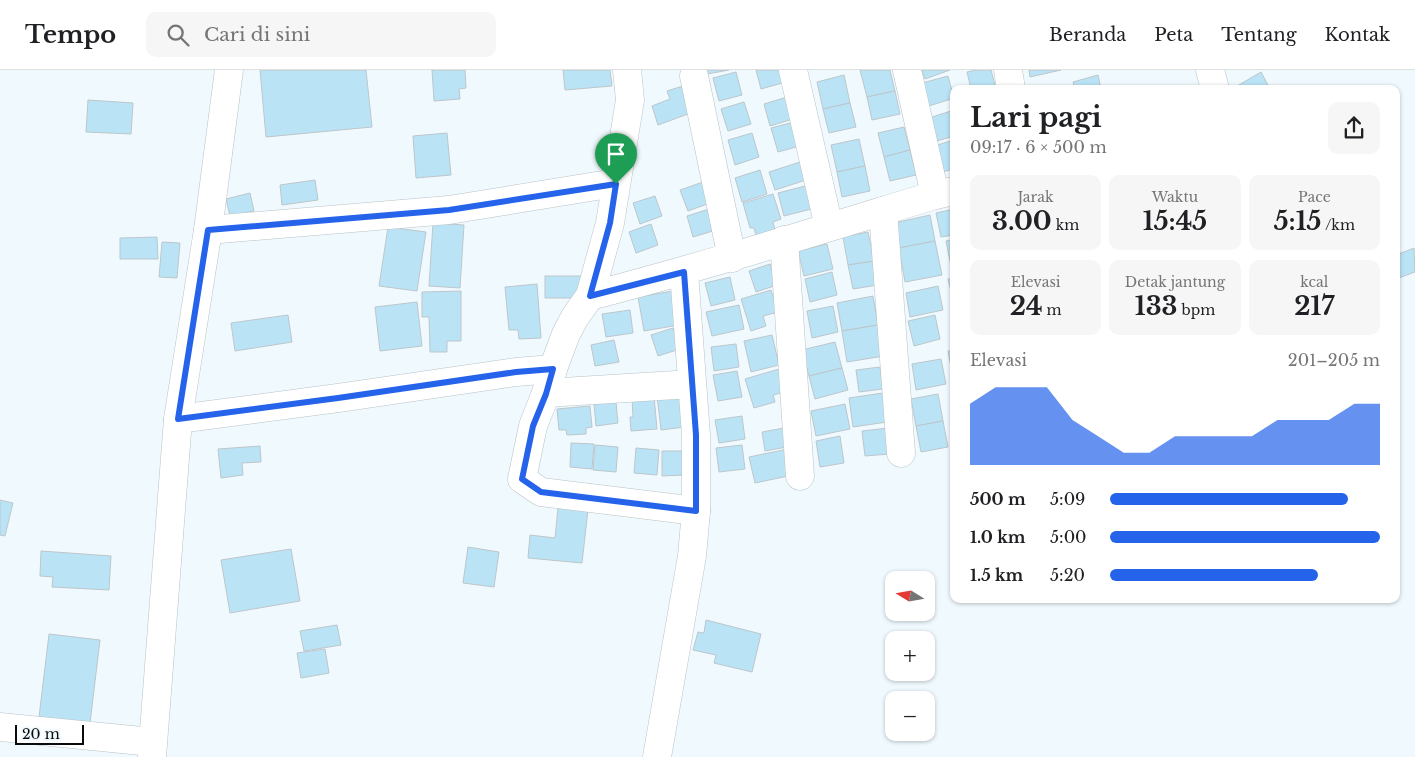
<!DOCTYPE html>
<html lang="id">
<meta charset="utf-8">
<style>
body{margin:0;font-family:"Libre Baskerville",serif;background:#f6f6f6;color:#202124;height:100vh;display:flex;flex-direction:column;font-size:19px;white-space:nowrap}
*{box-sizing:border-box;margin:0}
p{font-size:16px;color:#757577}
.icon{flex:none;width:28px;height:28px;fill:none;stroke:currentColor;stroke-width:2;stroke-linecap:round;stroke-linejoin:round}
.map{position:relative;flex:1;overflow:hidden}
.sheet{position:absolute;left:950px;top:15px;width:450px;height:518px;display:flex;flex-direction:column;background:#fff;border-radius:10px;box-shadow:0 1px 4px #0004}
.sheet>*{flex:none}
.needle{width:32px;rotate:281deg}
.controls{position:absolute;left:885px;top:501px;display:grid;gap:10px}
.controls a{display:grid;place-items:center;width:50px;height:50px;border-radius:10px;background:#fff;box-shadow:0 1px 4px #0004;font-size:25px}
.scale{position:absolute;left:15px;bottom:12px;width:69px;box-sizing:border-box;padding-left:5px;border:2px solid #090c0d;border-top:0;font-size:14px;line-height:18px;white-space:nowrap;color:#090c0d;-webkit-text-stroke:4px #f0fafe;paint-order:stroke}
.pin{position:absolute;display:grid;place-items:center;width:42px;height:42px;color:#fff;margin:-51px -21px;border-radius:50% 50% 50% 0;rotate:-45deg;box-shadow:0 0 5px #0007}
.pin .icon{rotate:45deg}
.round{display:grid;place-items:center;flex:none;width:52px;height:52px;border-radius:10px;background:#f6f6f6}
.overview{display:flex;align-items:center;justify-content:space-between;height:85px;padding:0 20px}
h1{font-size:28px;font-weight:700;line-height:38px}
.stats{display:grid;grid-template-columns:repeat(3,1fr);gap:8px;height:85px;padding:5px 20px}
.stats div{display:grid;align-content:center;border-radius:10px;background:#f6f6f6;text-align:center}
.stats b{font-size:25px;font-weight:700}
.stats small{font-size:14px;font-weight:400}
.stats p{font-size:14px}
.chart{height:140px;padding:10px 20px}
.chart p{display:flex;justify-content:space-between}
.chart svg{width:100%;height:90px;margin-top:5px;fill:#2563eb;opacity:.7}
ul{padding:0 20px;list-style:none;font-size:16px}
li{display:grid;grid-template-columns:80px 60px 1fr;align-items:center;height:38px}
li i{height:12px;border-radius:6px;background:#2563eb}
header{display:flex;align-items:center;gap:30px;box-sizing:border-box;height:70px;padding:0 25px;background:#fff;border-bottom:1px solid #e0e0e0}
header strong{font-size:24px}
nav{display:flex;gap:28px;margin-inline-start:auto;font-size:18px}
.search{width:350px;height:45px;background:#f6f6f6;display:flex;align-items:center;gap:12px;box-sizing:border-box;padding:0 18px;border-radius:10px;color:#757577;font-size:19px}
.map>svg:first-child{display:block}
</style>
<header>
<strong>Tempo</strong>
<div class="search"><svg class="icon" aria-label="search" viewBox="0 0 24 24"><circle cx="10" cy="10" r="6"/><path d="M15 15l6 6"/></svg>Cari di sini</div>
<nav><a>Beranda</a><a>Peta</a><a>Tentang</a><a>Kontak</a></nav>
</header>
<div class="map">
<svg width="1415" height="687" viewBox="0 0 1415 687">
<rect width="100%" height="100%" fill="#f0fafe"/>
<g fill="#bae4f6" stroke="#bdc6cb">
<polygon points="260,0 366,0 372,57 266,67"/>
<polygon points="432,0 465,0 466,18 459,19 460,29 434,31"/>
<polygon points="563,0 610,0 612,16 565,20"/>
<polygon points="706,0 729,0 707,4"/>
<polygon points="756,0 783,0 786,12 761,19"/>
<polygon points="860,0 890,0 895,21 867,27"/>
<polygon points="922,0 950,0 925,9"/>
<polygon points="976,0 991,0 996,19 971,19 967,2"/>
<polygon points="1029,0 1061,0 1030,7"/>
<polygon points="736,2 742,25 719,31 713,8"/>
<polygon points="1261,2 1270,19 1232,19"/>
<polygon points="844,5 850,33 823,39 817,12"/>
<polygon points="1098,5 1101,19 1075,19 1073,12"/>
<polygon points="948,6 954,28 929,36 922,13"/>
<polygon points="686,15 696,41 658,55 652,36 670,29 667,21"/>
<polygon points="895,21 900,44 872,50 867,27"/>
<polygon points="787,27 793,49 770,56 764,34"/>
<polygon points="88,30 133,33 131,64 86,62"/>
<polygon points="744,32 751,54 728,61 721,39"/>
<polygon points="850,33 856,57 829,63 823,39"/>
<polygon points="954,40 954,66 937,71 929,48"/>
<polygon points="794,52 800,76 778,82 771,58"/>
<polygon points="904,57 910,80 884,87 878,63"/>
<polygon points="447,63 451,105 416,108 413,66"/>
<polygon points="752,63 759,87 735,95 728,70"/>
<polygon points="859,69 865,96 837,102 831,75"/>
<polygon points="954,70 954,99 942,102 934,76"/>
<polygon points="910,80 916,105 890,111 884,87"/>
<polygon points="800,92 806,110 775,120 769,102"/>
<polygon points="865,96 870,121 842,127 837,102"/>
<polygon points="760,100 767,124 742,132 735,108"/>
<polygon points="315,110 318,130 282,135 280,115"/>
<polygon points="703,112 710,133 688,141 680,120"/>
<polygon points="809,115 815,138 784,146 778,123"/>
<polygon points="250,123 254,141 230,146 226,129"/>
<polygon points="773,124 781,149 773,152 775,160 756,165 754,158 750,158 743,133"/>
<polygon points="655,126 662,146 640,154 633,133"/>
<polygon points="709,139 716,160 693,167 687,146"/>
<polygon points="954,139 954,165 941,167 936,143"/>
<polygon points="930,145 935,171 899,178 894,153"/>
<polygon points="433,153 464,155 460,218 429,216"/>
<polygon points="651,154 658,175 636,183 629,162"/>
<polygon points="388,157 426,162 417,221 379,216"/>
<polygon points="868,162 874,191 848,195 843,167"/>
<polygon points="157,167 158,189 120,189 120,168"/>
<polygon points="954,169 954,195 951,196 946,171"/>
<polygon points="935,171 942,205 905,212 899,178"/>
<polygon points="162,172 180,173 177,208 159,207"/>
<polygon points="827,174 833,199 804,206 798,181"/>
<polygon points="1414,178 1415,202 1396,209 1396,185"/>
<polygon points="874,191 878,215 853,219 848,195"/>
<polygon points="770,194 777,215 756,222 749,201"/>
<polygon points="832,202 837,225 810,232 805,209"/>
<rect x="545" y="206" width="37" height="22"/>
<polygon points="730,207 735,230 711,236 705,213"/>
<polygon points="954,208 954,234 948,209"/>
<polygon points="537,214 541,268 519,269 518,260 509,260 505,217"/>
<polygon points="938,216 943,240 910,247 906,223"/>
<polygon points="771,220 778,242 763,246 766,256 751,261 741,229"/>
<polygon points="461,221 461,271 447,271 447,282 430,282 429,247 422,247 422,222"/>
<polygon points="673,221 679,255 644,261 638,227"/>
<polygon points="873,226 878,255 842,261 837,233"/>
<polygon points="417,232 422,276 380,281 375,237"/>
<polygon points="739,235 744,259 712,266 706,242"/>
<polygon points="833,236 838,262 812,268 807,241"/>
<polygon points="630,240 633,263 606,267 602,244"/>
<polygon points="288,245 292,272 235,281 231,253"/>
<polygon points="935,245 940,269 914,276 908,251"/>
<polygon points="878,255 884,286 847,292 842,261"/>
<polygon points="673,258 680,279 658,286 651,265"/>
<polygon points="772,265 779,295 751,302 744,271"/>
<polygon points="614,270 619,292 595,296 591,275"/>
<polygon points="835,272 842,298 809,306 802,280"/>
<polygon points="736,274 739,297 714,301 711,277"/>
<polygon points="954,280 954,309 953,309 948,281"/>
<polygon points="941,289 946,314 916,320 912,294"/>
<polygon points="880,297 883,319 859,322 856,300"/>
<polygon points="842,298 848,320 815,329 809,306"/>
<polygon points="779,299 785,322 773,325 775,332 754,338 745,309"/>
<polygon points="737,301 742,327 718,331 713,305"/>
<polygon points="681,323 685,357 661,360 657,325"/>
<polygon points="883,323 887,352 853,357 849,328"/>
<polygon points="938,324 943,351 916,356 911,329"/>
<polygon points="654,326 657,359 631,361 630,347 633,347 632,328"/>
<polygon points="616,332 618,353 596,356 594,334"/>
<polygon points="845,334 850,359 816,366 811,341"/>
<polygon points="590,336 592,357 586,358 586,364 567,365 566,360 559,360 557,339"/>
<polygon points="742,346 745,369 719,373 715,350"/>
<polygon points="943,351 948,377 921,382 916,356"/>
<polygon points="784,358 787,377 765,381 762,362"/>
<polygon points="888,358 890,384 865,386 862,361"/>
<polygon points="840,366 844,393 820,397 816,371"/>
<polygon points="571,373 594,374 592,399 570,397"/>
<polygon points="595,375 618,377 616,402 593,400"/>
<polygon points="742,375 745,399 719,402 716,378"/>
<polygon points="260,376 261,392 242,393 243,405 221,408 218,379"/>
<polygon points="636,378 659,380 657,405 634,403"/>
<polygon points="788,379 793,405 755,413 749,387"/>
<polygon points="662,381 684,381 685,405 662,406"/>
<polygon points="559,428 589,431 582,493 528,488 530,465 555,468"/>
<polygon points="0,430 13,433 5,466 0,465"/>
<polygon points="468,477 499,482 494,517 463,513"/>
<polygon points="291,479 300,531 230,543 221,490"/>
<polygon points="41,481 111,486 109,520 52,517 53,507 40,506"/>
<polygon points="706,550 761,564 752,602 714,593 716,585 693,580 698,562 704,563"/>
<polygon points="337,555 341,575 304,581 300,561"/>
<polygon points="49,564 100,570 90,653 39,647"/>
<polygon points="325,579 329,603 301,608 297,583"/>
</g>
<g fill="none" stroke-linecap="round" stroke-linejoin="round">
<g stroke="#b9c2c6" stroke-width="29">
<g id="minor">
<polyline points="793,0 829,157"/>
<polyline points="907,0 935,125"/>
<polyline points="1008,0 1011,19"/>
<polyline points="1210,0 1215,19"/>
<polyline points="694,6 732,188"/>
<polyline points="883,141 901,383"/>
<polyline points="208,160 449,140 615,113"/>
<polyline points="784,170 800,406"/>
<path d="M590 226C706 196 820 160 935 125L954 121"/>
<polyline points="553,299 546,323 533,356 522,409 541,422 696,441"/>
<polyline points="546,323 692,314"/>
<polyline points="178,349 338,328 516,302 553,299 566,264 575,247 590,226 610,153 630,30 627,0"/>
<polyline points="0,657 152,672"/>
<polyline points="152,687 178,349 208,160 229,0"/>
<polyline points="657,687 692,486 696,441 696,365 684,202"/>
</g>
</g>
<use href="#minor" stroke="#fff" stroke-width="28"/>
</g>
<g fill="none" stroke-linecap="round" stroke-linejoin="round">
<g stroke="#fff" stroke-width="10">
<polygon id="route" points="616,114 610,153 590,226 684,202 696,365 696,441 541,422 522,409 533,356 546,324 553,299 516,302 338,328 178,349 208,160 449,140"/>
</g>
<use href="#route" stroke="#2563eb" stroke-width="6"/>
</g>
</svg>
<div class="controls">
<a><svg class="needle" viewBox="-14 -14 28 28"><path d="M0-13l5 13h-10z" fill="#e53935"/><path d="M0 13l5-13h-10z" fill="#757577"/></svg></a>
<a>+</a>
<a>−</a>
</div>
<div class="scale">20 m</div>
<div class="pin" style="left:616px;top:114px;background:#1e9e55"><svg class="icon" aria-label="arrive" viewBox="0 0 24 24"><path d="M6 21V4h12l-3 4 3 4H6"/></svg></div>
<section class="sheet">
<div class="overview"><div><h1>Lari pagi</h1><p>09:17 · 6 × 500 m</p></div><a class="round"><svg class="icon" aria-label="share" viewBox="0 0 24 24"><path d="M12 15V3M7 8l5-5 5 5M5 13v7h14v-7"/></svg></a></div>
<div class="stats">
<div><p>Jarak</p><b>3.00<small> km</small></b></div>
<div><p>Waktu</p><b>15:45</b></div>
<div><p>Pace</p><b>5:15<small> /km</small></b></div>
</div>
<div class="stats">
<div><p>Elevasi</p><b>24<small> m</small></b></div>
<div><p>Detak jantung</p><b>133<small> bpm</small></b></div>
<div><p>kcal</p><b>217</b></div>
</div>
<div class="chart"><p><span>Elevasi</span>201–205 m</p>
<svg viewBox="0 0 160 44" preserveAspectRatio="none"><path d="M0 44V14L10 6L20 6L30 6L40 22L50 30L60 38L70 38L80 30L90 30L100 30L110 30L120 22L130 22L140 22L150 14L160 14V44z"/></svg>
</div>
<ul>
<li><b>500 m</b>5:09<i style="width:88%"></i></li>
<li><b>1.0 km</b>5:00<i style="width:100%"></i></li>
<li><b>1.5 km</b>5:20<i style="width:77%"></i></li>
</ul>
</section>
</div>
